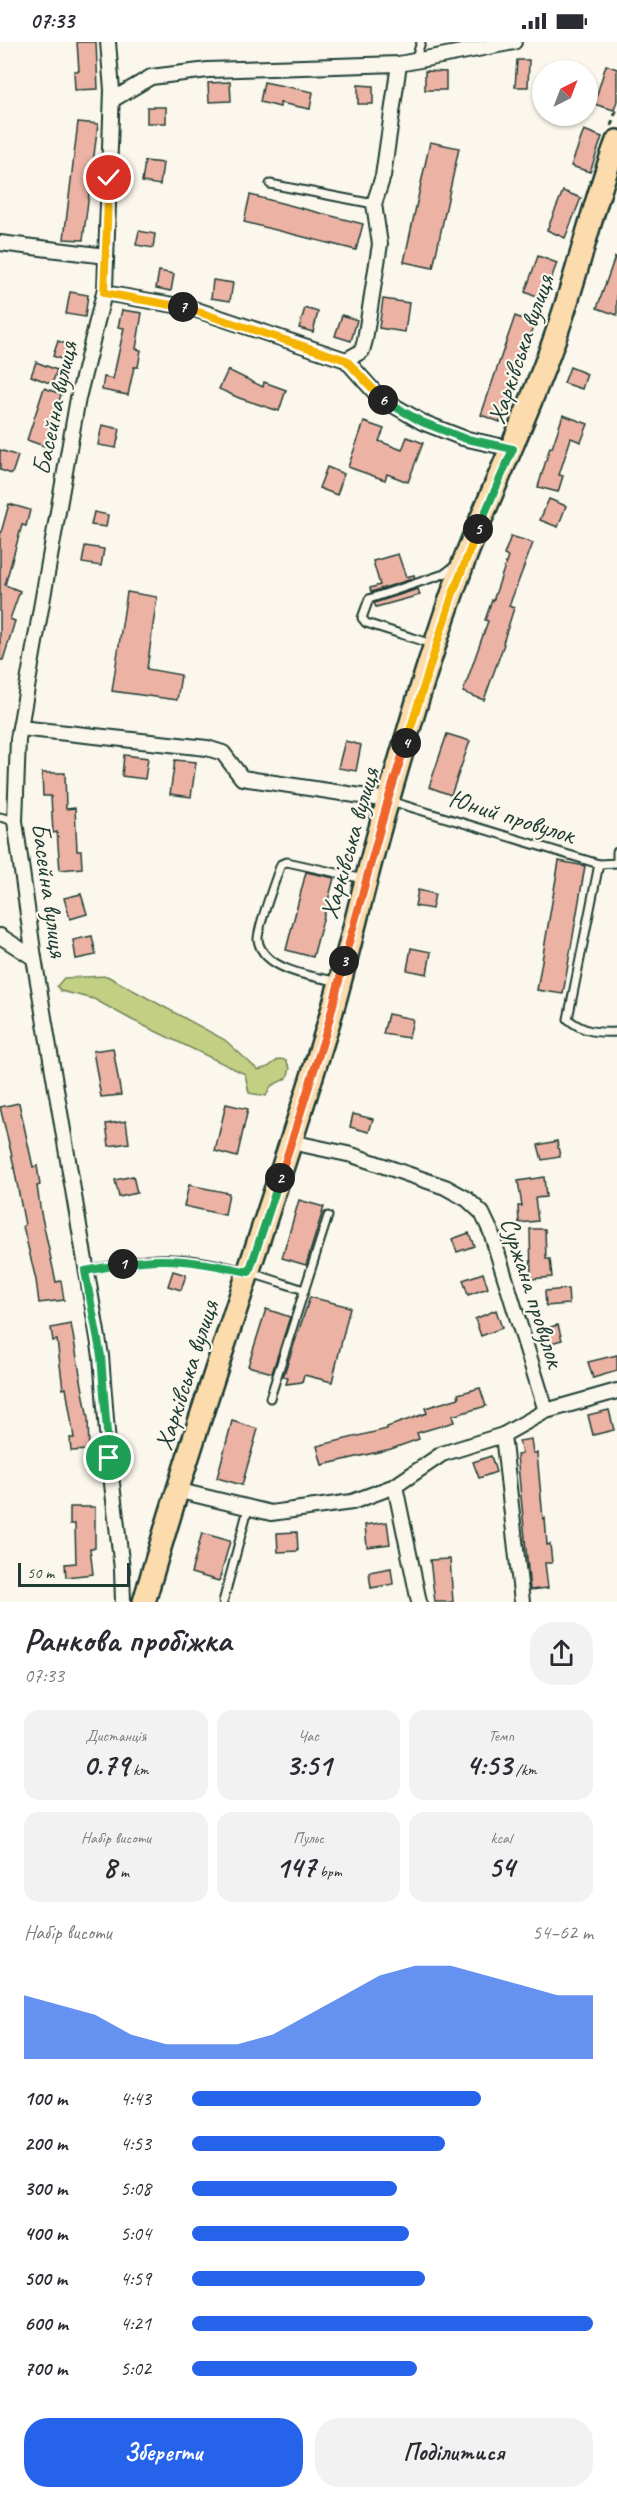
<!DOCTYPE html>
<html lang="uk">
<meta charset="utf-8">
<style>
body{margin:0;font-family:Caveat,sans-serif;background:#f2f2f3;color:#2b2b33;height:100vh;display:flex;flex-direction:column;font-size:22px;white-space:nowrap}
*{box-sizing:border-box;margin:0}
p{font-size:20px;color:#7c7c81}
.icon{flex:none;width:33px;height:33px;fill:none;stroke:currentColor;stroke-width:2;stroke-linecap:round;stroke-linejoin:round}
.map{position:relative;height:1560px;overflow:hidden}
.panel{display:flex;flex-direction:column;background:#fff;flex:1}
.panel>*{flex:none}
.needle{width:39px;rotate:42deg}
.controls{position:absolute;left:532px;top:18px;display:grid;gap:12px}
.controls a{display:grid;place-items:center;width:66px;height:66px;border-radius:50%;background:#fff;box-shadow:0 2px 4px #0004;font-size:30px}
.scale{position:absolute;left:18px;bottom:15px;width:112px;box-sizing:border-box;padding-left:6px;border:3px solid #1f3d34;border-top:0;font-size:16px;line-height:21px;white-space:nowrap;color:#1f3d34;-webkit-text-stroke:4px #fbf7ec;paint-order:stroke}
.pin{position:absolute;display:grid;place-items:center;width:51px;height:51px;color:#fff;margin:-26px;border:3px solid #fff;border-radius:50%;box-shadow:0 2px 6px #0007}
.km{position:absolute;width:30px;height:30px;margin:-15px;border-radius:50%;background:#222;color:#fff;font-size:16px;line-height:30px;text-align:center}
.round{display:grid;place-items:center;flex:none;width:63px;height:63px;border-radius:24px;background:#f2f2f3}
.overview{display:flex;align-items:center;justify-content:space-between;height:102px;padding:0 24px}
h1{font-size:33px;font-weight:700;line-height:45px}
.figures{display:grid;grid-template-columns:repeat(3,1fr);gap:9px;height:102px;padding:6px 24px}
.figures div{display:grid;align-content:center;border-radius:15px;background:#f2f2f3;text-align:center}
.figures b{font-size:30px;font-weight:700}
.figures small{font-size:16px;font-weight:400}
.figures p{font-size:16px}
.chart{height:168px;padding:12px 24px}
.chart p{display:flex;justify-content:space-between}
.chart svg{width:100%;height:108px;margin-top:6px;fill:#2563eb;opacity:.7}
.primary-button{display:flex;gap:12px;margin-top:auto;padding:12px 24px}
.primary-button a{flex:1;height:69px;border-radius:24px;background:#2563eb;color:#fff;font-size:24px;font-weight:700;line-height:69px;text-align:center}
.primary-button a+a{background:#f2f2f3;color:#2b2b33}
ul{padding:0 24px;list-style:none;font-size:20px}
li{display:grid;grid-template-columns:96px 72px 1fr;align-items:center;height:45px}
li i{height:15px;border-radius:8px;background:#2563eb}
.status{display:flex;justify-content:space-between;align-items:center;height:42px;padding:0 30px;background:#fff;direction:ltr}
.status svg{height:16px;fill:currentColor}
.map>svg:first-child{display:block}
</style>
<div class="status"><b>07:33</b><svg viewBox="0 0 49 12"><path d="M0 12V9h3v3zM5 12V6h3v6zM10 12V3h3v9zM15 12V0h3v12zM26 1h20v11H26zM47 4h2v5h-2z"/></svg></div>
<div class="map">
<svg width="617" height="1560" viewBox="0 0 617 1560">
<rect width="100%" height="100%" fill="#fbf7ec"/>
<filter id="ink" filterUnits="userSpaceOnUse"><feTurbulence type="fractalNoise" baseFrequency=".0167" numOctaves="2"/><feDisplacementMap in="SourceGraphic" scale="12" xChannelSelector="R" yChannelSelector="G"/><feConvolveMatrix kernelMatrix="1 2 1 2 8 2 1 2 1" color-interpolation-filters="sRGB"/></filter>
<g filter="url(#ink)">
<polygon fill="#c3d084" stroke="#71865c" stroke-width="1.5" points="107,934 225,998 258,1028 268,1025 279,1017 286,1018 290,1026 287,1036 271,1044 266,1054 249,1051 245,1032 132,978 94,957 61,949 57,944 64,936"/>
<g fill="#ecb3a5" stroke="#1f3d34" stroke-width="1.5">
<polygon points="77,0 96,0 98,47 75,48 74,29 79,29"/>
<polygon points="517,18 529,18 528,45 515,45"/>
<polygon points="606,23 617,27 617,59 614,68 594,62"/>
<polygon points="425,29 446,30 446,48 425,48"/>
<polygon points="230,40 231,59 209,60 208,41"/>
<polygon points="264,40 313,50 310,67 280,61 280,65 260,60"/>
<polygon points="358,43 373,44 373,62 358,62"/>
<rect x="147" y="65" width="19" height="16"/>
<polygon points="78,80 98,82 83,198 64,197"/>
<polygon points="584,88 602,95 590,130 571,124"/>
<polygon points="430,100 459,106 433,226 404,220"/>
<polygon points="145,119 163,121 160,143 142,140"/>
<polygon points="563,149 581,156 565,196 547,188"/>
<polygon points="250,153 363,182 356,208 244,180"/>
<polygon points="139,189 155,192 153,206 136,203"/>
<polygon points="538,214 557,221 543,258 525,250"/>
<polygon points="615,215 617,215 617,273 597,266"/>
<polygon points="159,229 174,232 171,249 156,246"/>
<polygon points="213,238 233,241 230,259 211,256"/>
<polygon points="70,250 88,253 85,275 66,272"/>
<polygon points="383,257 409,261 405,290 379,286"/>
<polygon points="305,266 318,270 313,290 299,286"/>
<polygon points="122,268 142,271 136,307 141,308 138,325 134,325 128,353 102,348 104,335 113,337 124,286 118,285"/>
<polygon points="342,273 357,278 351,299 335,294"/>
<polygon points="515,274 535,282 512,341 514,341 500,380 481,373"/>
<polygon points="58,299 74,305 68,320 53,314"/>
<polygon points="36,320 57,328 52,342 31,334"/>
<polygon points="570,325 587,332 582,347 564,341"/>
<polygon points="228,328 263,345 264,340 286,348 279,369 239,356 219,347"/>
<polygon points="44,346 61,352 47,405 27,398"/>
<polygon points="563,373 588,382 581,400 571,396 559,433 563,434 558,450 538,445 550,405 552,406"/>
<polygon points="364,380 384,387 379,399 402,408 407,395 423,401 408,440 387,432 385,438 348,425"/>
<polygon points="102,383 120,387 116,406 98,403"/>
<polygon points="0,408 18,414 12,432 0,428"/>
<polygon points="327,425 344,432 337,453 319,446"/>
<polygon points="549,457 566,464 558,485 540,478"/>
<polygon points="9,462 30,468 26,484 22,483 5,543 20,549 10,577 15,579 3,618 0,618 0,494"/>
<polygon points="94,470 108,473 106,485 91,483"/>
<polygon points="511,494 533,501 509,564 514,566 503,601 504,602 484,658 463,650 488,579 485,578 492,558 493,559 508,515 504,513"/>
<polygon points="85,504 104,507 101,524 82,521"/>
<polygon points="398,512 406,535 414,533 415,536 371,550 370,546 380,543 373,519"/>
<polygon points="418,547 420,553 376,565 374,561"/>
<polygon points="127,550 157,555 147,627 181,633 177,658 112,649"/>
<polygon points="447,692 470,699 451,753 429,745"/>
<polygon points="345,699 361,703 356,729 338,726"/>
<polygon points="124,713 148,716 145,737 122,734"/>
<polygon points="175,718 196,720 191,755 170,752"/>
<polygon points="42,731 65,731 66,767 75,766 77,809 81,809 82,826 60,828 57,790 53,791 51,754 43,754"/>
<polygon points="559,819 585,824 563,952 537,948"/>
<polygon points="306,830 334,836 313,915 286,908"/>
<polygon points="418,848 435,852 432,867 415,864"/>
<polygon points="81,852 87,872 70,877 64,856"/>
<polygon points="92,894 96,913 76,917 73,898"/>
<polygon points="411,906 431,910 427,932 407,928"/>
<polygon points="388,972 413,977 409,996 383,992"/>
<polygon points="113,1006 121,1053 101,1055 93,1009"/>
<polygon points="19,1061 33,1125 37,1124 40,1143 37,1144 41,1171 56,1240 61,1239 64,1258 39,1261 36,1238 23,1184 25,1183 11,1110 0,1065"/>
<polygon points="226,1062 248,1067 237,1115 215,1109"/>
<polygon points="353,1072 373,1077 369,1090 350,1085"/>
<polygon points="126,1079 129,1101 109,1104 106,1082"/>
<polygon points="557,1099 560,1115 542,1118 538,1103"/>
<polygon points="133,1134 137,1151 119,1155 115,1138"/>
<polygon points="544,1135 546,1155 535,1156 538,1179 519,1181 518,1164 522,1164 518,1139"/>
<polygon points="189,1143 229,1151 225,1173 184,1164"/>
<polygon points="299,1158 324,1165 306,1223 282,1216"/>
<polygon points="530,1187 545,1187 546,1217 550,1217 552,1235 531,1237"/>
<polygon points="469,1191 474,1204 457,1210 452,1197"/>
<polygon points="173,1229 186,1233 181,1248 168,1244"/>
<polygon points="483,1231 488,1246 468,1253 463,1238"/>
<polygon points="568,1247 569,1262 546,1264 545,1249"/>
<polygon points="310,1255 350,1265 332,1340 304,1333 302,1340 286,1342 288,1336 283,1335"/>
<polygon points="266,1267 290,1275 272,1331 248,1324"/>
<polygon points="496,1268 502,1286 481,1294 475,1277"/>
<polygon points="71,1282 88,1377 89,1408 71,1409 70,1396 74,1396 66,1346 63,1347 57,1298 53,1299 51,1286"/>
<polygon points="558,1283 562,1298 543,1303 539,1288"/>
<polygon points="617,1313 617,1329 593,1336 588,1320"/>
<polygon points="480,1346 486,1364 452,1374 454,1380 417,1391 419,1397 391,1407 322,1423 317,1404 387,1387 387,1385 427,1371 425,1366 459,1356 458,1352"/>
<polygon points="609,1368 614,1388 593,1393 588,1373"/>
<polygon points="232,1379 258,1387 242,1443 217,1436"/>
<polygon points="531,1397 533,1411 537,1411 543,1477 545,1476 547,1503 550,1502 552,1521 545,1521 548,1546 530,1548 517,1413 522,1412 519,1399"/>
<polygon points="491,1414 496,1430 479,1436 473,1420"/>
<polygon points="70,1465 95,1465 95,1506 90,1506 93,1532 66,1535 65,1522 76,1521 75,1482 70,1482"/>
<polygon points="387,1480 390,1502 367,1505 365,1483"/>
<polygon points="297,1490 298,1509 278,1510 277,1491"/>
<polygon points="202,1491 230,1499 219,1539 191,1531"/>
<polygon points="450,1517 453,1560 435,1560 430,1518"/>
<polygon points="391,1526 393,1542 371,1546 369,1530"/>
</g>
<g fill="none" stroke-linecap="round" stroke-linejoin="round">
<g stroke="#1f3d34" stroke-width="11">
<g id="service">
<polyline points="415,19 421,0"/>
<polyline points="270,142 374,162"/>
<polyline points="432,602 366,581 362,576 369,557 444,532 456,523"/>
<path d="M390 759 599 822 568 977C583 990 597 991 617 990"/>
<polyline points="0,775 15,779"/>
<polyline points="599,822 617,821 617,810"/>
<path d="M336 939C313 935 263 928 258 898 257 887 276 836 281 822L287 820 364 837"/>
<path d="M85 1229C105 1225 125 1220 145 1218 198 1211 255 1232 304 1248"/>
<polyline points="270,1356 328,1174"/>
<polyline points="223,1560 248,1467"/>
</g>
</g>
<g stroke="#1f3d34" stroke-width="18">
<g id="minor">
<polyline points="108,0 112,48 105,247 78,356 18,697 15,779 34,916 101,1314 109,1416 122,1527 123,1560"/>
<polyline points="112,58 151,35 208,28 399,22 514,0"/>
<polyline points="0,201 106,214"/>
<polyline points="104,251 191,266 346,318 379,355 422,380 463,396 513,407"/>
<polyline points="346,318 362,309 365,298 380,202 374,162 383,134 399,22"/>
<polyline points="20,686 207,706 223,711 242,736 388,758"/>
<polyline points="0,894 34,916"/>
<polyline points="291,1100 352,1113 445,1145 467,1157 482,1171 491,1190 546,1369"/>
<polyline points="503,1393 522,1560"/>
<polyline points="395,1444 419,1560"/>
<polyline points="176,1448 271,1471 352,1460 395,1444 442,1412 503,1393 546,1369 617,1349"/>
</g>
</g>
<g stroke="#1f3d34" stroke-width="26">
<path id="primary" d="M144 1560C199 1369 266 1183 325 993 349 915 365 833 389 755 412 676 435 596 464 519 494 442 530 369 557 290 579 227 593 162 617 99"/>
</g>
<polyline stroke="#1f3d34" stroke-width="3" stroke-dasharray="6 4.5" stroke-linecap="butt" points="611,84 617,66"/>
<use href="#service" stroke="#fbf7ec" stroke-width="7"/>
<use href="#minor" stroke="#fbf7ec" stroke-width="14"/>
<use href="#primary" stroke="#fcdcac" stroke-width="21"/>
</g>
</g>
<g fill="none" stroke-linecap="round" stroke-linejoin="round" filter="url(#ink)">
<g stroke="#fff" stroke-width="12">
<polyline id="split-1" points="109,1416 101,1314 85,1229 123,1222"/>
</g>
<g stroke="#fff" stroke-width="12">
<path id="split-2" d="M123 1222C166 1213 206 1221 249 1230L280 1136"/>
</g>
<g stroke="#fff" stroke-width="12">
<polyline id="split-3" points="280,1136 327,987 344,919"/>
</g>
<g stroke="#fff" stroke-width="12">
<polyline id="split-4" points="344,919 388,758 406,701"/>
</g>
<g stroke="#fff" stroke-width="12">
<polyline id="split-5" points="406,701 452,554 478,487"/>
</g>
<g stroke="#fff" stroke-width="12">
<polyline id="split-6" points="383,358 422,380 463,396 513,407 478,487"/>
</g>
<g stroke="#fff" stroke-width="12">
<polyline id="split-7" points="183,265 346,318 383,358"/>
</g>
<g stroke="#fff" stroke-width="12">
<polyline id="split-8" points="109,136 104,251 183,265"/>
</g>
<use href="#split-1" stroke="#22a559" stroke-width="8"/>
<use href="#split-2" stroke="#22a559" stroke-width="8"/>
<use href="#split-3" stroke="#f0652b" stroke-width="8"/>
<use href="#split-4" stroke="#f0652b" stroke-width="8"/>
<use href="#split-5" stroke="#f5b400" stroke-width="8"/>
<use href="#split-6" stroke="#22a559" stroke-width="8"/>
<use href="#split-7" stroke="#f5b400" stroke-width="8"/>
<use href="#split-8" stroke="#f5b400" stroke-width="8"/>
</g>
<g text-anchor="middle" stroke-width="4.5" stroke-linejoin="round" paint-order="stroke">
<g font-size="26" fill="#1f3d34" stroke="#fbf7ec">
<text transform="translate(520 307) rotate(-71)" y="9">Харківська вулиця</text>
<text transform="translate(54 366) rotate(-78)" y="9">Басейна вулиця</text>
<text transform="translate(512 774) rotate(17)" y="9">Юний провулок</text>
<text transform="translate(349 801) rotate(-74)" y="9">Харківська вулиця</text>
<text transform="translate(50 848) rotate(82)" y="9">Басейна вулиця</text>
<text transform="translate(533 1250) rotate(72)" y="9">Суржана провулок</text>
<text transform="translate(186 1333) rotate(-72)" y="9">Харківська вулиця</text>
</g>
</g>
</svg>
<div class="controls">
<a><svg class="needle" viewBox="-14 -14 28 28"><path d="M0-13l5 13h-10z" fill="#e53935"/><path d="M0 13l5-13h-10z" fill="#7c7c81"/></svg></a>
</div>
<div class="scale">50 m</div>
<div class="pin" style="left:109px;top:1416px;background:#1e9e55"><svg class="icon" aria-label="arrive" viewBox="0 0 24 24"><path d="M6 21V4h12l-3 4 3 4H6"/></svg></div>
<div class="pin" style="left:109px;top:136px;background:#d93025"><svg class="icon" aria-label="check" viewBox="0 0 24 24"><path d="M5 12l5 5 9-10"/></svg></div>
<b class="km" style="left:123px;top:1222px">1</b>
<b class="km" style="left:280px;top:1136px">2</b>
<b class="km" style="left:344px;top:919px">3</b>
<b class="km" style="left:406px;top:701px">4</b>
<b class="km" style="left:478px;top:487px">5</b>
<b class="km" style="left:383px;top:358px">6</b>
<b class="km" style="left:183px;top:265px">7</b>
</div>
<section class="panel">
<div class="overview"><div><h1>Ранкова пробіжка</h1><p>07:33</p></div><a class="round"><svg class="icon" aria-label="share" viewBox="0 0 24 24"><path d="M12 15V3M7 8l5-5 5 5M5 13v7h14v-7"/></svg></a></div>
<div class="figures">
<div><p>Дистанція</p><b>0.79<small> km</small></b></div>
<div><p>Час</p><b>3:51</b></div>
<div><p>Темп</p><b>4:53<small> /km</small></b></div>
</div>
<div class="figures">
<div><p>Набір висоти</p><b>8<small> m</small></b></div>
<div><p>Пульс</p><b>147<small> bpm</small></b></div>
<div><p>kcal</p><b>54</b></div>
</div>
<div class="chart"><p><span>Набір висоти</span>54–62 m</p>
<svg viewBox="0 0 160 44" preserveAspectRatio="none"><path d="M0 44V18L10 22L20 26L30 34L40 38L50 38L60 38L70 34L80 26L90 18L100 10L110 6L120 6L130 10L140 14L150 18L160 18V44z"/></svg>
</div>
<ul>
<li><b>100 m</b>4:43<i style="width:72%"></i></li>
<li><b>200 m</b>4:53<i style="width:63%"></i></li>
<li><b>300 m</b>5:08<i style="width:51%"></i></li>
<li><b>400 m</b>5:04<i style="width:54%"></i></li>
<li><b>500 m</b>4:59<i style="width:58%"></i></li>
<li><b>600 m</b>4:21<i style="width:100%"></i></li>
<li><b>700 m</b>5:02<i style="width:56%"></i></li>
</ul>
<div class="primary-button"><a>Зберегти</a><a>Поділитися</a></div>
</section>
